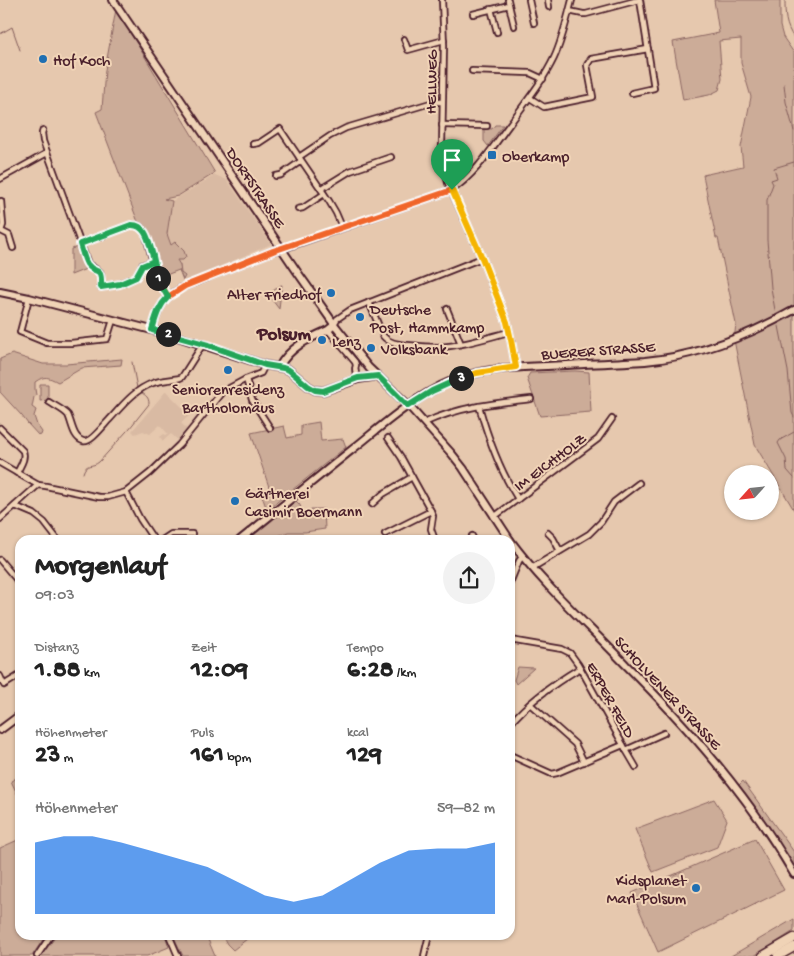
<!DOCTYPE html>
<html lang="de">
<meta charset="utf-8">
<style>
body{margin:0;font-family:"Gochi Hand",sans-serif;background:#f2f2f2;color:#222;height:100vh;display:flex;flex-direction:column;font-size:19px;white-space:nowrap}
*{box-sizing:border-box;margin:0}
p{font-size:16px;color:#767676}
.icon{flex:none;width:28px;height:28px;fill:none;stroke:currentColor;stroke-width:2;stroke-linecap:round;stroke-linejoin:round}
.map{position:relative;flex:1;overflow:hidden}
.details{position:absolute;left:15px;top:535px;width:500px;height:405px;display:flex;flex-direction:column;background:#fff;border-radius:15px;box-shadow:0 1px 4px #0004}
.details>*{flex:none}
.needle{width:32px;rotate:243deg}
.fabs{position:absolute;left:724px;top:465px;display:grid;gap:10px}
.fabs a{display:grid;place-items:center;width:55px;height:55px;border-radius:50%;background:#fff;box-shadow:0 1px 4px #0004;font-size:25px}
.pin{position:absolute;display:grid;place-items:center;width:42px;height:42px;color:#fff;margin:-51px -21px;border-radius:50% 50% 50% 0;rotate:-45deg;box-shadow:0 0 5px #0007}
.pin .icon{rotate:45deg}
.km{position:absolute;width:25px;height:25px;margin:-12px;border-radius:50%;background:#222;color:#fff;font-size:14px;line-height:25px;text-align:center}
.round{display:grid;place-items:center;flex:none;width:52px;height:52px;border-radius:26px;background:#f2f2f2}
.head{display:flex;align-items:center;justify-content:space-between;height:85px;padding:0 20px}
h1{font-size:28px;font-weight:700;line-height:38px}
.stats{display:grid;grid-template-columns:repeat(3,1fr);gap:8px;height:85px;padding:5px 20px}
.stats div{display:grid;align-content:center}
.stats b{font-size:25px;font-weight:700}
.stats small{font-size:14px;font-weight:400}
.stats p{font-size:14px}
.chart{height:140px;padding:10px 20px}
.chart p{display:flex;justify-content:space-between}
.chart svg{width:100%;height:90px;margin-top:5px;fill:#1a73e8;opacity:.7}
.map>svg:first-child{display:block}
</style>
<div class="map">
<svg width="794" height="956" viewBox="0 0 794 956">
<rect width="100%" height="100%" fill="#e6c8ae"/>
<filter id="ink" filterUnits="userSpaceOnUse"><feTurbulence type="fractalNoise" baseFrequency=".02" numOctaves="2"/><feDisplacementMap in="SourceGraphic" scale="10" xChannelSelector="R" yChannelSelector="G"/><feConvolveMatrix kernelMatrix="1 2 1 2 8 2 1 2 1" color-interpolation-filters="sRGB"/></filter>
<g filter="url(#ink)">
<g fill="#d9baa3">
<polygon points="215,175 227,180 271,244 185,282 167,234 172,201"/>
<polygon points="166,391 190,415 181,423 188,430 179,441 171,434 163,441 160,437 164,434 166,435 168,434 160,425 150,434 143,431 135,434 132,431"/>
</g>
<g fill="#ccac98" stroke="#8b6662">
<polygon points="714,0 780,0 780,26 783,37 794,53 794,510 755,445 734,340 736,324 718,238 716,238 703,175 743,166 741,147 751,97 741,63 741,39 719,41 722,79 719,90 709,95 683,100 673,42 719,33"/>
<polygon points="116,9 215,173 178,196 164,199 172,201 167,234 171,245 175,242 184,251 186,257 183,260 177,260 180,265 181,273 185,276 183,280 179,270 166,275 168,284 165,285 158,268 149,234 142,224 138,222 96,112 102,109 105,70"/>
<polygon points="495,125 503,125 488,146 484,141 484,128 492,129"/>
<polygon points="78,247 86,269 71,275 71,249"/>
<polygon points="281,285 282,285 281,291 279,309 269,296 269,294"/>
<path d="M12 354 43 364H66L122 359 121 365 82 368 58 382C48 377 45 375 35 382V389L36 395 34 397 32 407 36 410 34 416 37 425 42 432 41 435 39 436 28 424 22 416 0 392V359Z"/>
<polygon points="575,371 589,372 591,412 540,416 527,378 530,373"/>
<polygon points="40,384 48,384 48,400 40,401"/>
<polygon points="319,422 321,441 343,439 346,447 267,510 262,496 271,493 251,433 284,426 287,438 301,435 301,425"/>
<polygon points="296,501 300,505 304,519 311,509 324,509 325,529 305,532 288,532 268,540 248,540"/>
<polygon points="518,667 534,668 516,684 514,680"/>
<polygon points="20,776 20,800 11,781"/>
<polygon points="743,781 794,852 794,869 778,843 738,786"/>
<polygon points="714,799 727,820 717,847 653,872 635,829"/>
<polygon points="20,839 20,935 46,935 32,956 0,956 0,848"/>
<polygon points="755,839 784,890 658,952 632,893"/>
<polygon points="794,919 794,931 754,956 731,956"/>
<polygon points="57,935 165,935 169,947 147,956 41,956"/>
<polygon points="173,935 206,935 215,956 183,956"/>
<polygon points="222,935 252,935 233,950 227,944"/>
</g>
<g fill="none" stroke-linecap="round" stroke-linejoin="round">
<g stroke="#825c5a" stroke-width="1">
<path d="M785 0C785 15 785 25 794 38"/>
<polyline points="0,34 12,27 20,50"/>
<polyline points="784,84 786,102 794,131"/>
<polyline points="775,310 771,288 767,240 767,200 773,184 771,180 777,178 774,168 794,162"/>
<polyline points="779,326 788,371 792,413 794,417"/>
<polyline points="132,362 137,388"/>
<path d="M129 429 149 404C149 397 146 396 141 392"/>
<polyline points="794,432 780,440 778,443 786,459 787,470 794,478"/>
<path d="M83 473C86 462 92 468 99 462L127 431"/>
</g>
<g stroke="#4a1f2b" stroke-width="8">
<g id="street">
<polyline points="442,0 444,45 442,146 444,165 448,183 482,258 507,322 511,340 516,367"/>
<polyline points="529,0 534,23"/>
<polyline points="548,0 549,7"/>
<polyline points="509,5 514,26"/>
<polyline points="491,9 497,32"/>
<polyline points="569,11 583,14 586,14 635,1 640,0 654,88 632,93"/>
<polyline points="473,14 509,5 508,0"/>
<polyline points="404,39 408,50 444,40"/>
<polyline points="472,71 530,73 543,79"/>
<polyline points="530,98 544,107 593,97 587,65 591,59 648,49"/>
<polyline points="442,125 487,126"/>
<polyline points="43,130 42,133 43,141 88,264 100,272 101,276 101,287 119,284 136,277 142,265 154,261"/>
<polyline points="253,144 259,143 280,129 329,201 336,213 342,227"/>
<polyline points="299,157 330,136 346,128 434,102 442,102"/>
<polyline points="276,176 281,175 301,161"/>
<polyline points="0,179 47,153"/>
<polyline points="321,189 350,171 391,157"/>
<polyline points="1,201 3,225 1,231 9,235 13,248"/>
<polyline points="298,209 303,208 324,194"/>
<path d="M80 244 131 225C139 224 143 228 146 235L156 274 168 297"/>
<polyline points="29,298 20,332 47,343 71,343 107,339 113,320"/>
<path d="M369 302 383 336C389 343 397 344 407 345 417 346 427 347 438 347 462 346 486 338 509 332"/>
<polyline points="447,309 461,344"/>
<polyline points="334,324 337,319 350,310 482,258"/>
<path d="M152 330C159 309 160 300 181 288L273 251 283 249 452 190C476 174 492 148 509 125 525 103 542 83 554 58 562 41 567 19 572 0"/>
<path d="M328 330 355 362 356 365C354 370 356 374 358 379"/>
<polyline points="246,379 252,400 270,428"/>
<path d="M49 402C55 406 64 410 68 415 72 423 73 438 83 441 90 444 104 425 109 420 121 407 135 389 153 383 161 380 171 380 180 378L182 377 203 344"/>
<path d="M479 406C488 438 500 471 518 499"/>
<path d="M424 423C458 407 494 403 531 399"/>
<path d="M0 428 23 451C26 459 20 466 17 473"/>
<polyline points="388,438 401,457 431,511 433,516 431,529 435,540"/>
<polyline points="0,463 38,485 46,486 99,497 108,497 126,492 150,473 179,445 222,392 246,379 261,373 265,365"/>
<polyline points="126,492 140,519 154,540"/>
<polyline points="372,504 383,494 412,477"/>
<polyline points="15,506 34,514 44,522 58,540"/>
<polyline points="494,517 598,439 612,419"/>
<polyline points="0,519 38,485"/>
<polyline points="548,533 553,538 560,551"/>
<polyline points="385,534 431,511"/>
<polyline points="472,536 474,540"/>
<polyline points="162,540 171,534 192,534"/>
<polyline points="0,560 16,579 20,586"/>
<polyline points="532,568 589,534 601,522 614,502 639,483"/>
<polyline points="510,583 519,561 522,557"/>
<polyline points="510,640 562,649 570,653 578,664 626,750 664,733"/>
<polyline points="0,676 4,685 20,675"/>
<polyline points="530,704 575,744 584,762"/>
<path d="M510 724C529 701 555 683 580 668"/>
<polyline points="626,750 636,767"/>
<polyline points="510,755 552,774 557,773 623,745"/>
<polyline points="169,935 178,956"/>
<polyline points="37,956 51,935"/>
<polyline points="424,956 429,935"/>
</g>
</g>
<g stroke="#4a1f2b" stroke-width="10">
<g id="secondary">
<polyline points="113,0 298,273 334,324 369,368 408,405 452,454 463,468 510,540"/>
<polyline points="0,292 29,298 175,336 265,365 283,368 289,370 308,386 315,390 323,391 358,379 378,376"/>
<path d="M279 367C290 347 308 339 328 330L332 327 334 324"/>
<path d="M240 540C276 511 312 482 349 452 386 423 421 389 468 375 494 368 521 367 547 366 580 364 612 363 645 361 698 356 748 336 794 310"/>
<path d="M510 540C544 586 587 624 626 665 689 728 749 796 794 874"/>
<polyline points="0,730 20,715"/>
</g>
</g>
<g stroke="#4a1f2b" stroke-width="11">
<g id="highway">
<polyline points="763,956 794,938"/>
<polyline points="778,956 794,947"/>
</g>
</g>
<use href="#street" stroke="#f0d3b6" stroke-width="4.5"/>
<use href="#secondary" stroke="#f0d3b6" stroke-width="6"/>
<use href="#highway" stroke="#f0d3b6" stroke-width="8"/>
</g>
</g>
<g fill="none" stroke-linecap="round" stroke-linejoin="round" filter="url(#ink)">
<g stroke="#fff" stroke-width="10">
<polyline id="split-1" points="158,278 168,297 185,286 273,251 282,248 452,190"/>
</g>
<g stroke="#fff" stroke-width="10">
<path id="split-2" d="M158 278 154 261 142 266 136 277 120 284 101 287C102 264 96 276 87 264 84 259 82 250 80 244L131 225C147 224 149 244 153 256 156 271 159 284 168 297 158 307 156 317 152 330L168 334"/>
</g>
<g stroke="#fff" stroke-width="10">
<polyline id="split-3" points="168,334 208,345 265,365 283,368 289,370 308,386 315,390 323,391 358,378 378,376 408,406 432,391 461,378"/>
</g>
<g stroke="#fff" stroke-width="10">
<polyline id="split-4" points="452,190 482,258 507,322 511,340 516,367 477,373 461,378"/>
</g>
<use href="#split-1" stroke="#f0652b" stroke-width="6"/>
<use href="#split-2" stroke="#22a559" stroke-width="6"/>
<use href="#split-3" stroke="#22a559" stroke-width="6"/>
<use href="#split-4" stroke="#f5b400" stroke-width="6"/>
</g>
<g fill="#1f6fb2" stroke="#f0d3b6" stroke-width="2">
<circle cx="43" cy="59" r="5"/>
<rect x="487" y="150" width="10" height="10" rx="2.5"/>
<circle cx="331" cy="293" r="5"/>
<circle cx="360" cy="317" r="5"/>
<circle cx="322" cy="340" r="5"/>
<circle cx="371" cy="348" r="5"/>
<circle cx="228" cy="370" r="5"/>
<circle cx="235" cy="501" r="5"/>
<circle cx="696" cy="888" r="5"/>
</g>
<g text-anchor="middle" stroke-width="4" stroke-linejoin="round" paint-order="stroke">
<g font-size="16" fill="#4a1f2b" stroke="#f0d3b6" text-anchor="start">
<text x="53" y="65">Hof Koch</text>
<text x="502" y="161">Oberkamp</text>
<text x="321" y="299" text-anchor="end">Alter Friedhof</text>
<text x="370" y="314">Deutsche<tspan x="370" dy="18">Post, Hammkamp</tspan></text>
<text x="332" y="346">Lenz</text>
<text x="381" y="354">Volksbank</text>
<text x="228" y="394" text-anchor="middle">Seniorenresidenz<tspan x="228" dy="18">Bartholomäus</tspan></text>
<text x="245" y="498">Gärtnerei<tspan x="245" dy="18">Casimir Boermann</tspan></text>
<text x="686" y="885" text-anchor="end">Kidsplanet<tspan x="686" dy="18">Marl-Polsum</tspan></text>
</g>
<g font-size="16" fill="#4a1f2b" stroke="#f0d3b6">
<text transform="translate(430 82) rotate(-89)" y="6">HELLWEG</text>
<text transform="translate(257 187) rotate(56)" y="6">DORFSTRASSE</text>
<text transform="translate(598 349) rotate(-4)" y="6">BUERER STRASSE</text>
<text transform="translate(549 461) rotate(-37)" y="6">IM EICHHOLZ</text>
<text transform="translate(669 692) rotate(47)" y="6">SCHOLVENER STRASSE</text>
<text transform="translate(612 699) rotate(61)" y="6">ERPER FELD</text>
</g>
<g font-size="19" font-weight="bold" fill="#4a1f2b" stroke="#f0d3b6">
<text x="284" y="339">Polsum</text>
</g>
</g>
</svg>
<div class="fabs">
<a><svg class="needle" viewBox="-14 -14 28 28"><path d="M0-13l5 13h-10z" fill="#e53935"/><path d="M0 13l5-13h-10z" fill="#767676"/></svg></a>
</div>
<div class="pin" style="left:452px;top:190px;background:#1e9e55"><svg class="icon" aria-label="arrive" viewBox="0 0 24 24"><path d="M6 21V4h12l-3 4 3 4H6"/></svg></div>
<b class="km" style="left:158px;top:278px">1</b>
<b class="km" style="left:168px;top:334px">2</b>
<b class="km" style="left:461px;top:378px">3</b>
<section class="details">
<div class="head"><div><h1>Morgenlauf</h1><p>09:03</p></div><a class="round"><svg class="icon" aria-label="share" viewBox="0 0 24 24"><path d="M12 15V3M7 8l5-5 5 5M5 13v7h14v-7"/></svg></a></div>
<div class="stats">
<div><p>Distanz</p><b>1.88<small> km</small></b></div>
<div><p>Zeit</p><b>12:09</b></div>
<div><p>Tempo</p><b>6:28<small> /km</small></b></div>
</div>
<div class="stats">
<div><p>Höhenmeter</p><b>23<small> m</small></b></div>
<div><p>Puls</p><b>161<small> bpm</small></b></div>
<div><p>kcal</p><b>129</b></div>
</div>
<div class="chart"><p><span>Höhenmeter</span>59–82 m</p>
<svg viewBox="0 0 160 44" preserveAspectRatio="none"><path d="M0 44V9L10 6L20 6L30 9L40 13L50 17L60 21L70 28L80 35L90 38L100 35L110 27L120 19L130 13L140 12L150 12L160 9V44z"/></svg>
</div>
</section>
</div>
